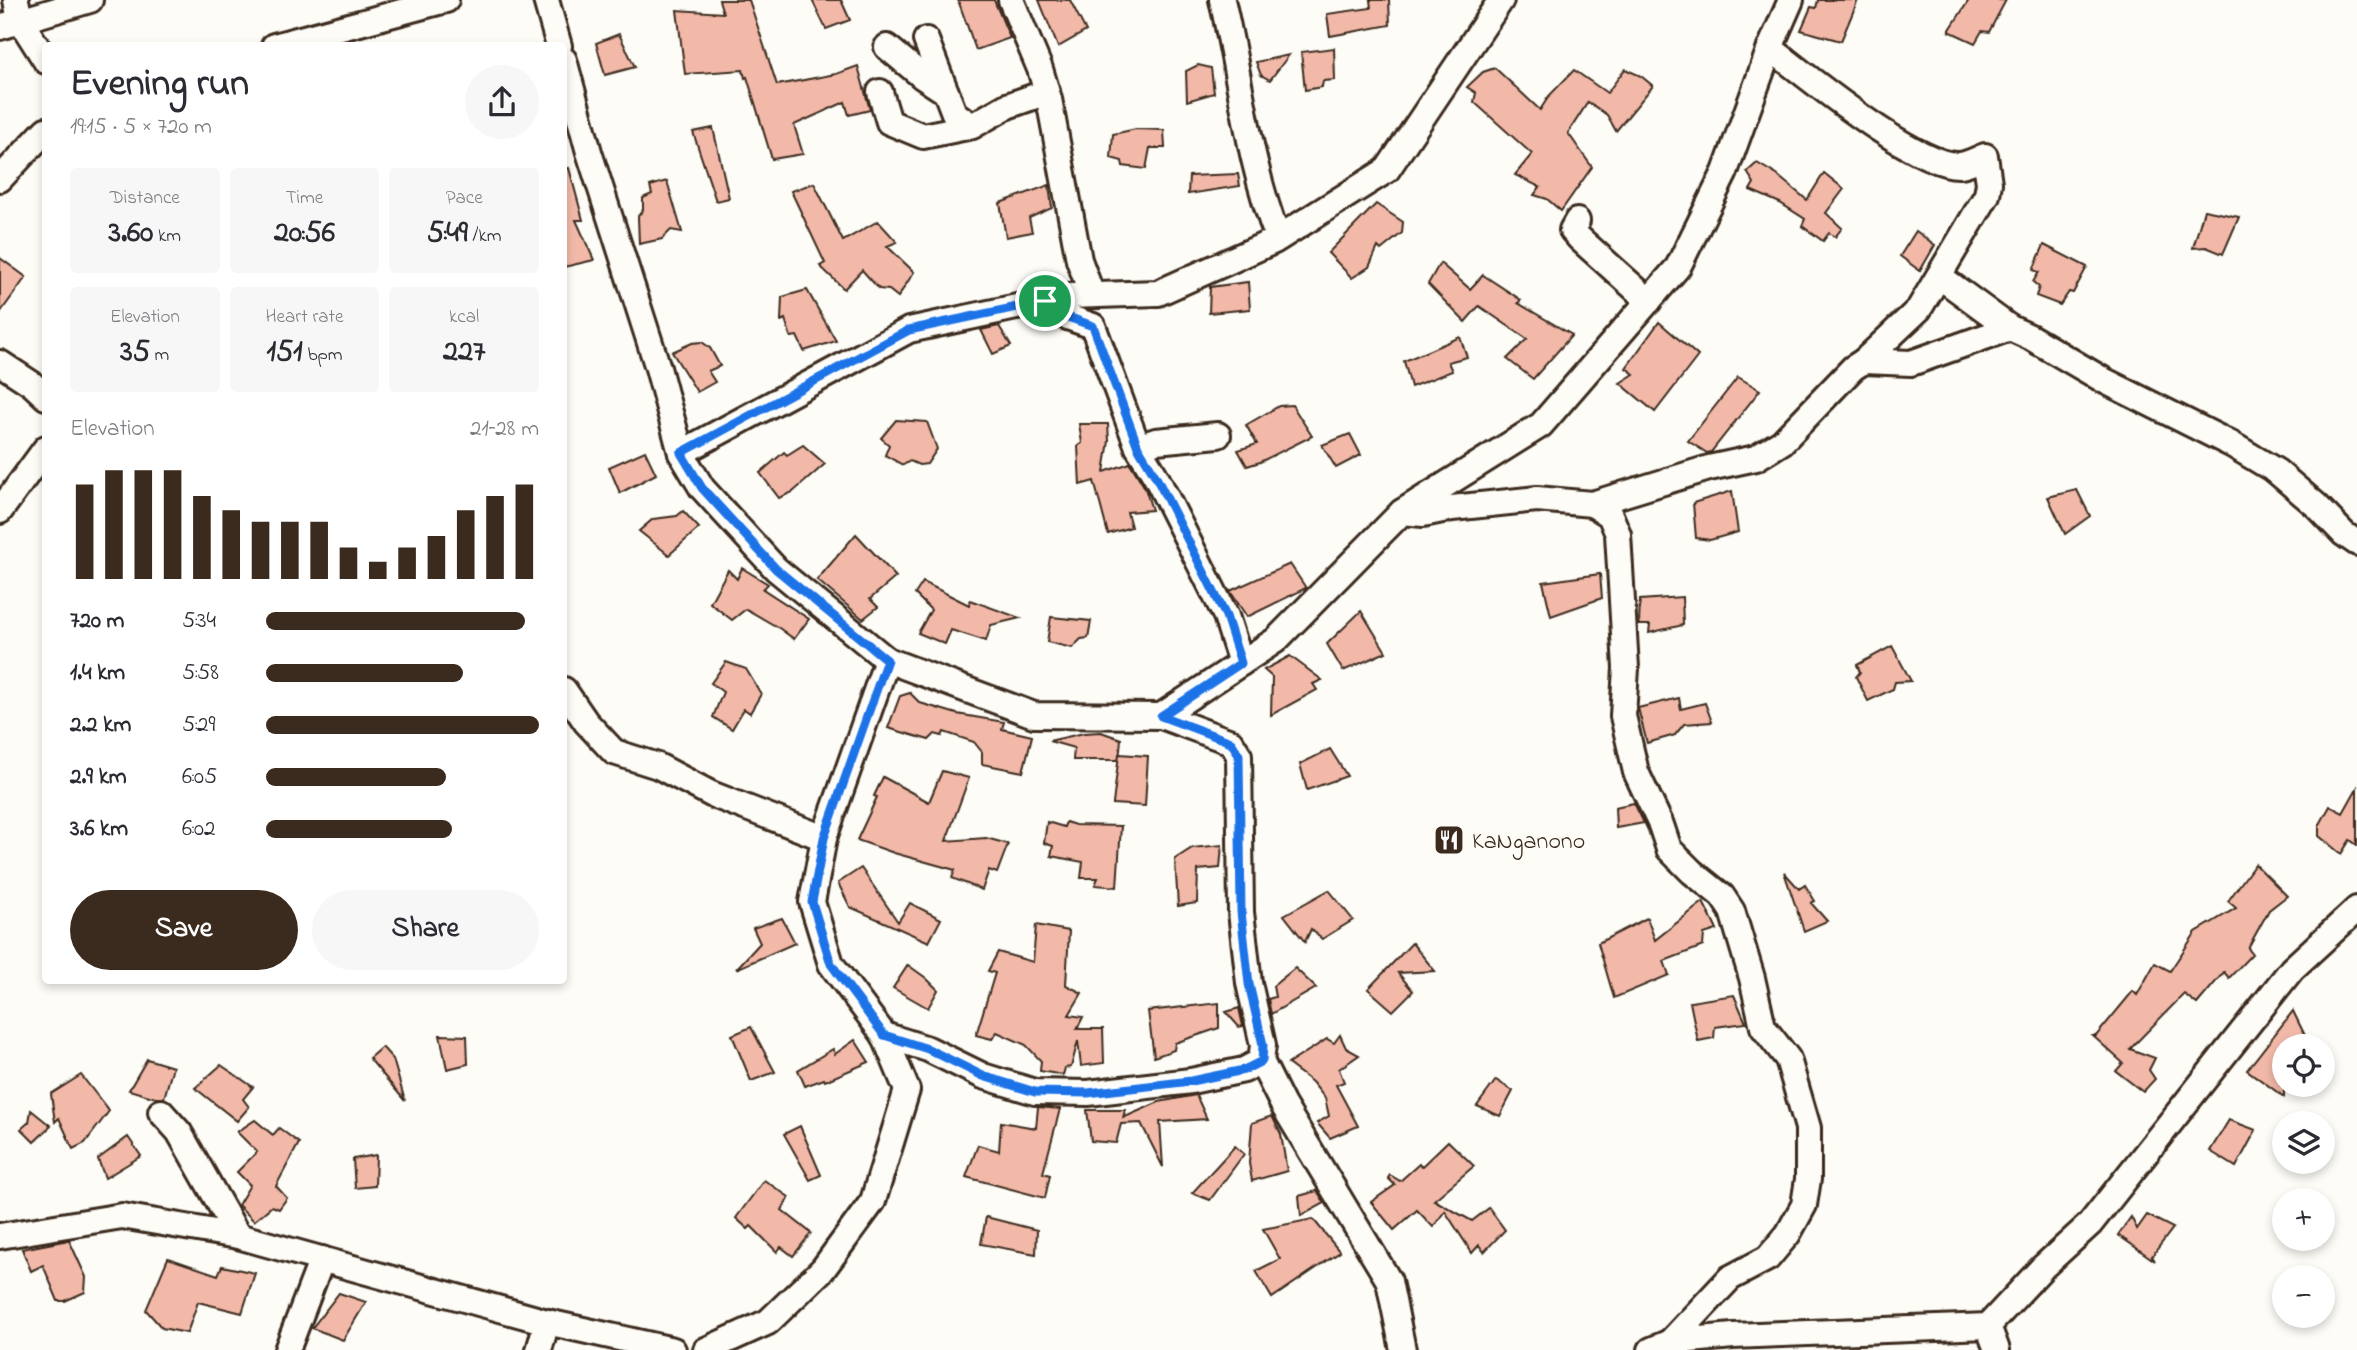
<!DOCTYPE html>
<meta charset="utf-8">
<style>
body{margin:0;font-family:"Indie Flower",sans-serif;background:#f7f7f7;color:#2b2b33;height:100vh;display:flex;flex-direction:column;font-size:26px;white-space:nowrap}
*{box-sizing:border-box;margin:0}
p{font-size:23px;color:#7c7c81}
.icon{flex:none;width:38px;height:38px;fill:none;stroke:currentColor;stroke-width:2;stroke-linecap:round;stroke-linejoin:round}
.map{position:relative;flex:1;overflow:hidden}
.side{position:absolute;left:42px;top:42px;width:525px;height:942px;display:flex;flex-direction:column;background:#fff;border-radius:7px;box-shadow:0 4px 10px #0003}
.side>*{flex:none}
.fabs{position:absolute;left:2272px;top:1034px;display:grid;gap:14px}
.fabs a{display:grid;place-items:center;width:63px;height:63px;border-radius:50%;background:#fff;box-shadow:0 4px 10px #0003;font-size:35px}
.pin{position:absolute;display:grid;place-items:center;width:60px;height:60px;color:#fff;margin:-30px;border:4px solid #fff;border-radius:50%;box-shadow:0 2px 7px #0007}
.round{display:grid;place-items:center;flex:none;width:74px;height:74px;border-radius:37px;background:#f7f7f7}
.summary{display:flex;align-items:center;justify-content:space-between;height:119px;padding:0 28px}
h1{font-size:38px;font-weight:700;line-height:52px}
.stats{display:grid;grid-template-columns:repeat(3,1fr);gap:10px;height:119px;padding:7px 28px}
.stats div{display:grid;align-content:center;border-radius:7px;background:#f7f7f7;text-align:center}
.stats b{font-size:30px;font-weight:700}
.stats small{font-size:19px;font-weight:400}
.stats p{font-size:19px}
.chart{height:196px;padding:14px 28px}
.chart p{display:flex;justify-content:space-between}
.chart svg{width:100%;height:126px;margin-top:7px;stroke:#3b2a1e;stroke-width:6}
.action{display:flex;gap:14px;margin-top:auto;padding:14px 28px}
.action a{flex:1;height:80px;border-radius:42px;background:#3b2a1e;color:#fff;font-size:28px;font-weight:700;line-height:80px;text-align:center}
.action a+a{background:#f7f7f7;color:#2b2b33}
ul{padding:0 28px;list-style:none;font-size:23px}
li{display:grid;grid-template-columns:112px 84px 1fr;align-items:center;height:52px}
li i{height:18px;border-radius:9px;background:#3b2a1e}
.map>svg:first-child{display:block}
</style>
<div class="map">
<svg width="2357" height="1350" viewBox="0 0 2357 1350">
<rect width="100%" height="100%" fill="#fdfcf7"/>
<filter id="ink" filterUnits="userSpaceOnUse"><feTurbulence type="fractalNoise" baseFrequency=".0143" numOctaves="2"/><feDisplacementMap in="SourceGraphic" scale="14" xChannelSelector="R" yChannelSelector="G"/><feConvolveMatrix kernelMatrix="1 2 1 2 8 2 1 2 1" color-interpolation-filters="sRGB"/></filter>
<g filter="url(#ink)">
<g fill="#f2b9a9" stroke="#3b2a1e" stroke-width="2">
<polygon points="719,0 749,0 777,85 836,74 858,66 870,110 849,115 845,102 794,125 803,154 772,159 747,77 745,78 743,70 685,74 677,10 723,13"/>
<polygon points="812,0 841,0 850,20 826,29"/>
<polygon points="958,0 994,0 1010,38 976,50"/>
<polygon points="1039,0 1070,0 1086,31 1058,47"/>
<polygon points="1370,0 1389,0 1390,25 1330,36 1327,14 1371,8"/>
<polygon points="1818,0 1858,0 1841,41 1801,30 1811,7 1816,8"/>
<polygon points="1969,0 2006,0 1989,32 1982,31 1975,43 1949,31"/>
<polygon points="619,34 635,67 605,75 596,43"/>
<polygon points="1334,48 1335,80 1323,81 1322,87 1305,90 1301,52"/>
<polygon points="1289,55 1270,80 1261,75 1256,62"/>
<polygon points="1198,65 1211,68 1214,93 1187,101 1186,71"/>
<polygon points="1495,68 1540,110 1549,96 1574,70 1607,93 1625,69 1641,76 1653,86 1616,131 1607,115 1588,102 1568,133 1592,167 1561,211 1547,199 1534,195 1540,187 1515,175 1532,154 1474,102 1476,93 1467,87 1483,72"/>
<polygon points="713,128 729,198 716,201 693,132"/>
<polygon points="1136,129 1164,130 1165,148 1150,148 1146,169 1123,166 1122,161 1111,158 1113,134"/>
<polygon points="1757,163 1777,175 1807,200 1824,173 1844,189 1826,213 1842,228 1835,237 1829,233 1823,241 1802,226 1805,219 1780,203 1750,190 1754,183 1747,172"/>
<polygon points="569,168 583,220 576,220 594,260 564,267 564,169"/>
<polygon points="1238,174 1240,186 1188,194 1189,176"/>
<polygon points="667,181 682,232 671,230 662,239 639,244 638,216 643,210 643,198 652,194 650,186"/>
<polygon points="814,183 843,241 878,221 897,242 887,246 914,272 898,297 889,290 879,289 862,270 844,289 820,266 825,263 791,191"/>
<polygon points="1049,185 1052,208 1029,218 1032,232 1006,237 1000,203"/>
<polygon points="1376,204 1403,222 1402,233 1381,250 1378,247 1369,267 1352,278 1328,253"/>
<polygon points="2204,210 2239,217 2223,254 2206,247 2193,248"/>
<polygon points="1916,231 1935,245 1920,271 1900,256"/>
<polygon points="2044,245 2087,267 2073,293 2069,292 2060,305 2036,296 2039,287 2033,282 2039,272 2033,270"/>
<polygon points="0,258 26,277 0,313"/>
<polygon points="1440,263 1470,289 1483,275 1521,300 1518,303 1572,335 1533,379 1507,359 1527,339 1479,306 1465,322 1428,284"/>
<polygon points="1248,282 1250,309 1209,313 1210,287"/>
<polygon points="807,290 836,341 804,351 797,336 791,337 785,319 781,321 782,297"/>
<polygon points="1659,322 1698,356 1655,412 1620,383 1634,374 1626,368"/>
<polygon points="999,326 1011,346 993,354 981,330"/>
<polygon points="1460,337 1467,357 1448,362 1452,371 1411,387 1404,361"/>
<polygon points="702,342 710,348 720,366 708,371 715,382 697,392 672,352 692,343"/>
<polygon points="1738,377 1760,390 1711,452 1707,453 1688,441"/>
<polygon points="1292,405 1312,436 1260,462 1247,466 1238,450 1257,444 1246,425 1279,406"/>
<polygon points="896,420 927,422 937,449 927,464 919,465 910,461 903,465 885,455 889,445 881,438"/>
<polygon points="1079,424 1108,424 1109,441 1104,472 1130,463 1145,488 1152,510 1127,512 1131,527 1108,534 1094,481 1080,485 1078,446 1082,443"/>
<polygon points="1350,434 1361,455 1336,468 1322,445"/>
<polygon points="803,445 825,464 793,492 779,498 760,473 784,452 787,455"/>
<polygon points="645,451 656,474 620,493 609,467"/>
<polygon points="2077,490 2090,516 2065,534 2048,497"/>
<polygon points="1732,491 1738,532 1710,540 1696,538 1693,503"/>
<polygon points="683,511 699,528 669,555 639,531 653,519 677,516"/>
<polygon points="856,534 896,577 870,599 878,607 863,619 817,580"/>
<polygon points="1290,564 1306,588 1247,617 1230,591"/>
<polygon points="742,568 768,584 763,589 809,619 794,639 779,628 746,609 732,620 710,603 728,570 737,579"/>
<polygon points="1600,574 1602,598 1551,616 1543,582"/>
<polygon points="923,582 969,605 970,600 1020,618 991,625 986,641 951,630 945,644 918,633 931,610 915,594"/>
<polygon points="1682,597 1683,625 1649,633 1650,625 1639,625 1640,600"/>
<polygon points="1361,611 1386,652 1343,671 1327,644"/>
<polygon points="1051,617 1091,621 1088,638 1081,639 1072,648 1047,642"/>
<polygon points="1892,646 1911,681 1895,682 1893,689 1868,701 1856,677 1860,672 1857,665"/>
<polygon points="1290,656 1322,680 1313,684 1317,690 1271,715 1272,677 1264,670"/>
<polygon points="726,662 746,669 761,694 750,713 744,709 732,729 713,717 723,692 711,683"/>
<polygon points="910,693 920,703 957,714 1004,722 1002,729 1032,736 1023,772 982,764 982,752 974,742 944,732 942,736 935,734 929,740 888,728 900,696"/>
<polygon points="1679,698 1681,709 1705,703 1712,722 1684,724 1675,735 1647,743 1638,708"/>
<polygon points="1101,732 1121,739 1119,760 1073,760 1074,748 1049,741 1084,733"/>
<polygon points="1330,749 1347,776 1307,790 1300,764"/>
<polygon points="1119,754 1148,756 1145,806 1113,804"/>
<polygon points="942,771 969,778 946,841 986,838 1008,844 997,873 989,870 982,890 952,878 955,870 894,853 857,840 877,797 874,796 883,777 929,802"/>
<polygon points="2357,788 2357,845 2350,840 2341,854 2319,836 2319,826 2330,806 2343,813"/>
<polygon points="1634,803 1644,823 1616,828 1615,807"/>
<polygon points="1047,822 1064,827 1066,822 1075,825 1121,826 1117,887 1095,885 1098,878 1081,878 1083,862 1051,856 1053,846 1044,843"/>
<polygon points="1222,845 1220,868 1198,870 1197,903 1178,906 1175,859 1192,848"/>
<polygon points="2255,864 2287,896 2269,910 2248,948 2252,954 2229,978 2224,972 2197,1004 2184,994 2130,1049 2155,1058 2149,1070 2155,1079 2143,1092 2116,1071 2123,1063 2093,1036 2096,1036 2133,991 2137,995 2155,963 2170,971 2196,932 2236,908 2228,901"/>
<polygon points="861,868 898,922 910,903 941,919 929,942 850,907 838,883"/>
<polygon points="1784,872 1799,889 1805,885 1815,901 1811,903 1827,921 1804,931"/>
<polygon points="1329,890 1353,920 1322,939 1311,929 1305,942 1284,915"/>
<polygon points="1703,902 1717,930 1704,934 1703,946 1664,961 1669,975 1614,998 1598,943 1647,918 1655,940"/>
<polygon points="782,918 795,943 736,969 760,943 753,928"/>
<polygon points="1036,925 1069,931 1066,985 1082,993 1069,1015 1083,1017 1077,1029 1103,1029 1104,1063 1081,1066 1078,1041 1071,1067 1065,1068 1063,1075 1040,1071 1041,1061 1026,1045 997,1032 992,1039 976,1035 995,973 988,971 998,952 1033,962"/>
<polygon points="1412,943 1435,971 1398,973 1413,991 1393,1011 1368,989"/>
<polygon points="908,965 926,978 938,990 928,1008 893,988"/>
<polygon points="1295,968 1316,988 1271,1014 1268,999 1275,997 1273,986"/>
<polygon points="1734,995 1746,1023 1715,1027 1714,1038 1698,1041 1690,1002"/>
<polygon points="1219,1003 1219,1028 1175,1043 1174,1050 1154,1057 1148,1011"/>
<polygon points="1239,1008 1243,1026 1239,1027 1226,1012"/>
<polygon points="2293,1011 2310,1046 2284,1046 2284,1097 2247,1070"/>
<polygon points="751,1027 775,1072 751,1081 732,1035"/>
<polygon points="440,1035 467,1036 468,1064 447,1069"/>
<polygon points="1340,1035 1346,1048 1359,1055 1339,1069 1344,1082 1336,1085 1358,1126 1330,1138 1317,1123 1329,1116 1325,1098 1312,1082 1288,1064 1327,1039 1334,1043"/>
<polygon points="855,1040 869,1062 825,1081 824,1079 805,1086 798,1070 833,1049 835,1054"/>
<polygon points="382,1047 393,1059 405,1101 369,1058"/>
<polygon points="147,1059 173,1067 164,1098 156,1098 129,1090"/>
<polygon points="221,1065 253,1087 243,1099 249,1107 237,1121 195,1088"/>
<polygon points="81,1075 109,1111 85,1143 73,1149 59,1118 55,1122 51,1094"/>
<polygon points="1496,1080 1513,1091 1500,1116 1477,1106"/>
<polygon points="1196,1095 1207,1119 1160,1122 1163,1167 1141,1123 1121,1124 1116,1143 1091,1141 1087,1110 1125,1110 1123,1118 1159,1102"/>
<polygon points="1038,1107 1060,1109 1043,1173 1050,1175 1045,1198 966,1177 978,1145 999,1151 1001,1122 1036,1128"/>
<polygon points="31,1110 51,1126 34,1142 21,1129 29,1122"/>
<polygon points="1272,1116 1281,1134 1287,1171 1252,1181 1249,1163 1252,1123"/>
<polygon points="255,1120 273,1135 279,1128 299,1143 276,1186 287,1198 279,1209 272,1206 254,1221 238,1205 250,1185 237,1172 257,1152 237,1132"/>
<polygon points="2229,1120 2256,1130 2236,1167 2210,1151"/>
<polygon points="800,1126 821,1175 810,1180 784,1134"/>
<polygon points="128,1137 141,1156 105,1178 98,1159"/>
<polygon points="1448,1141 1474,1166 1434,1200 1472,1221 1489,1208 1505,1230 1484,1252 1479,1245 1472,1253 1445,1211 1433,1227 1417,1210 1394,1230 1371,1202 1395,1185 1388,1178 1390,1175 1400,1181 1419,1164 1421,1167"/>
<polygon points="1235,1146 1244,1154 1210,1200 1192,1193"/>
<polygon points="376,1155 375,1186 355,1188 353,1159"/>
<polygon points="764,1180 789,1197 782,1210 811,1233 793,1256 781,1247 777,1252 751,1226 748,1229 736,1218"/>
<polygon points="1317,1191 1325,1203 1301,1216 1299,1196"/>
<polygon points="2147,1215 2173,1228 2152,1256 2155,1261 2118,1235 2131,1217 2137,1229"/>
<polygon points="986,1217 1037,1230 1036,1254 981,1244"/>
<polygon points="1313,1219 1340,1252 1272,1298 1256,1271 1280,1259 1263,1229"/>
<polygon points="69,1240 86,1277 85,1292 65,1301 58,1301 43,1265 31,1271 22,1249"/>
<polygon points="168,1258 218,1275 222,1266 255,1273 242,1313 198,1302 187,1333 162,1328 146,1310"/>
<polygon points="339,1293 366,1302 343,1340 312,1328"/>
</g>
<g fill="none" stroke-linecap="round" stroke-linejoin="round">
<g stroke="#3b2a1e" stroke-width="30">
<g id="minor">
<polyline points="16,0 20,20 46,61"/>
<polyline points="546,0 559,46"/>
<polyline points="1011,0 1040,69 1049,99 1079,260 1092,295"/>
<path d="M1222 0C1241 79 1248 162 1278 238"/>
<polyline points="0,27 90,0"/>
<polyline points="926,40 954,113 972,126"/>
<polyline points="274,46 446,0"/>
<polyline points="887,47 923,77 946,92"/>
<path d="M1770 48C1807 76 1916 167 1960 165 1968 164 1977 159 1985 156L1989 183 1987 195 1919 309 1864 361"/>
<polyline points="564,60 589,152 658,368 681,453 702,488 776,569 887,660 1034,715 1161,716 1276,640 1402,512 1541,425 1678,267 1725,172 1770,48 1791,0"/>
<polyline points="880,92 889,122 923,136 972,126 1007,106 1047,92"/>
<polyline points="0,179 46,130"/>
<polyline points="1577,221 1572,230 1580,239 1649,301"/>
<polyline points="1939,276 2010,328"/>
<polyline points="1045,301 1062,315 1093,326 1138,447 1156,477 1226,616 1241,663"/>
<polyline points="0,363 32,384 46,397"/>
<polyline points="1138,447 1156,441 1218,435"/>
<polyline points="681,453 909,330 1068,296 1158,293 1274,241 1387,170 1501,0"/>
<polyline points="1592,504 1610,515 1618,534 1626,668 1623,716 1636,772 1661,825 1669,849 1692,872 1722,896 1732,911 1752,978 1763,1027 1788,1059 1808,1128 1808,1179 1804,1205 1788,1234 1768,1258 1730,1278 1670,1342"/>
<polyline points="0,511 46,448"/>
<polyline points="1402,512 1423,514 1452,508 1537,499 1592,504 1709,468 1756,458 1782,442 1853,368 1864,361 1911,363 2010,328 2030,337 2105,381 2231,444 2276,471 2317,506 2344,534 2357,543"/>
<polyline points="564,690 586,722 614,752 658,766 711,794 824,838"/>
<polyline points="884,1035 928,1049 983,1076 1035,1092 1088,1093 1191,1081 1244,1070 1261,1061 1263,1045 1249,983 1241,912 1239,755 1231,742 1161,716"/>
<polyline points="1261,1061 1283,1105 1389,1281 1403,1350"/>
<polyline points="161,1112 179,1132 238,1236"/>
<polyline points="0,1236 122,1216 238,1236 547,1322 673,1350"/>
<polyline points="1988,1326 1997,1350"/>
<polyline points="287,1350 322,1259"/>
<polyline points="539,1350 547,1322"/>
<polyline points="706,1350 768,1322 823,1269 873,1201 907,1090 884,1035 831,964 812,902 824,838 887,660"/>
<polyline points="1651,1350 1670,1342 1733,1336 1988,1326 2043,1267 2090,1224 2292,969 2357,909"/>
</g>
</g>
<use href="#minor" stroke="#fdfcf7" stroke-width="24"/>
</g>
</g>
<g fill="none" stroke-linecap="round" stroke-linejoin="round" filter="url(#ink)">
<g stroke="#fff" stroke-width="14">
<polygon id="route" points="1045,301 1062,315 1093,326 1138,447 1156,477 1226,616 1241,663 1161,716 1231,742 1239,755 1241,912 1249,984 1263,1045 1262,1061 1244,1070 1191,1081 1088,1093 1035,1092 983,1076 928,1049 884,1035 831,964 812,902 824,838 887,660 776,569 702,488 681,453 909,330"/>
</g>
<use href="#route" stroke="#1a73e8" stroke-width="9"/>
</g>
<defs>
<g id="restaurant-square" transform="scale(1.575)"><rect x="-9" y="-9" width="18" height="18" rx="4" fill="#3b2a1e" stroke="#fdfcf7"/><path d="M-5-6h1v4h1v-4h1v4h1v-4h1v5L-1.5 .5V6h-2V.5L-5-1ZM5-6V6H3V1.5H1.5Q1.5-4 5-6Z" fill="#fff"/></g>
</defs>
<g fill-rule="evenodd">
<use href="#restaurant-square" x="1449" y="840"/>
</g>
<g text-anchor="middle" stroke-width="7" stroke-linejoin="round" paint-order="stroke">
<g font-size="24" fill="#3b2a1e" stroke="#fdfcf7" text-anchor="start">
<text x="1472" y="848">KaNganono</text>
</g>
</g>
</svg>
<div class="fabs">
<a><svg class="icon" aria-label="locate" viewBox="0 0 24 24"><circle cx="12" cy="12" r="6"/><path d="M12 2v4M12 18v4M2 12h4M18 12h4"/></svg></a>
<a><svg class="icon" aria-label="layers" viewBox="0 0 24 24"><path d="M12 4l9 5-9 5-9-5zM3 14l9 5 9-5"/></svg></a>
<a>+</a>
<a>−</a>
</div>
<div class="pin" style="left:1045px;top:301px;background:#1e9e55"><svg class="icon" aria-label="arrive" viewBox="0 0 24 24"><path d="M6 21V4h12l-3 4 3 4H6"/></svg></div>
<section class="side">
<div class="summary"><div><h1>Evening run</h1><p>19:15 · 5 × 720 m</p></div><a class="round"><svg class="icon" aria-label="share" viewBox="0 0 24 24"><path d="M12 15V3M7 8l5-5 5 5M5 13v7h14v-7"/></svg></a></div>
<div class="stats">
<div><p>Distance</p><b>3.60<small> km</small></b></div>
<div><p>Time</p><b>20:56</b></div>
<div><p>Pace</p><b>5:49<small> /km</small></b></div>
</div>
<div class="stats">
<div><p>Elevation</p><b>35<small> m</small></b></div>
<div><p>Heart rate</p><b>151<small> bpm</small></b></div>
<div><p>kcal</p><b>227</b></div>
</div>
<div class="chart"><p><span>Elevation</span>21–28 m</p>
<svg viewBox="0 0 160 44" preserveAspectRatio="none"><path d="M5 44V11M15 44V6M25 44V6M35 44V6M45 44V15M55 44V20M65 44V24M75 44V24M85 44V24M95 44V33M105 44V38M115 44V33M125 44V29M135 44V20M145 44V15M155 44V11"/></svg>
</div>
<ul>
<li><b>720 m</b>5:34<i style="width:95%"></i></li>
<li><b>1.4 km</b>5:58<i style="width:72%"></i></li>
<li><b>2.2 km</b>5:29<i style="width:100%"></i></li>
<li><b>2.9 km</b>6:05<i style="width:66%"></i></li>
<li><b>3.6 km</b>6:02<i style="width:68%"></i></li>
</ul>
<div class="action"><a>Save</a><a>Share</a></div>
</section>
</div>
